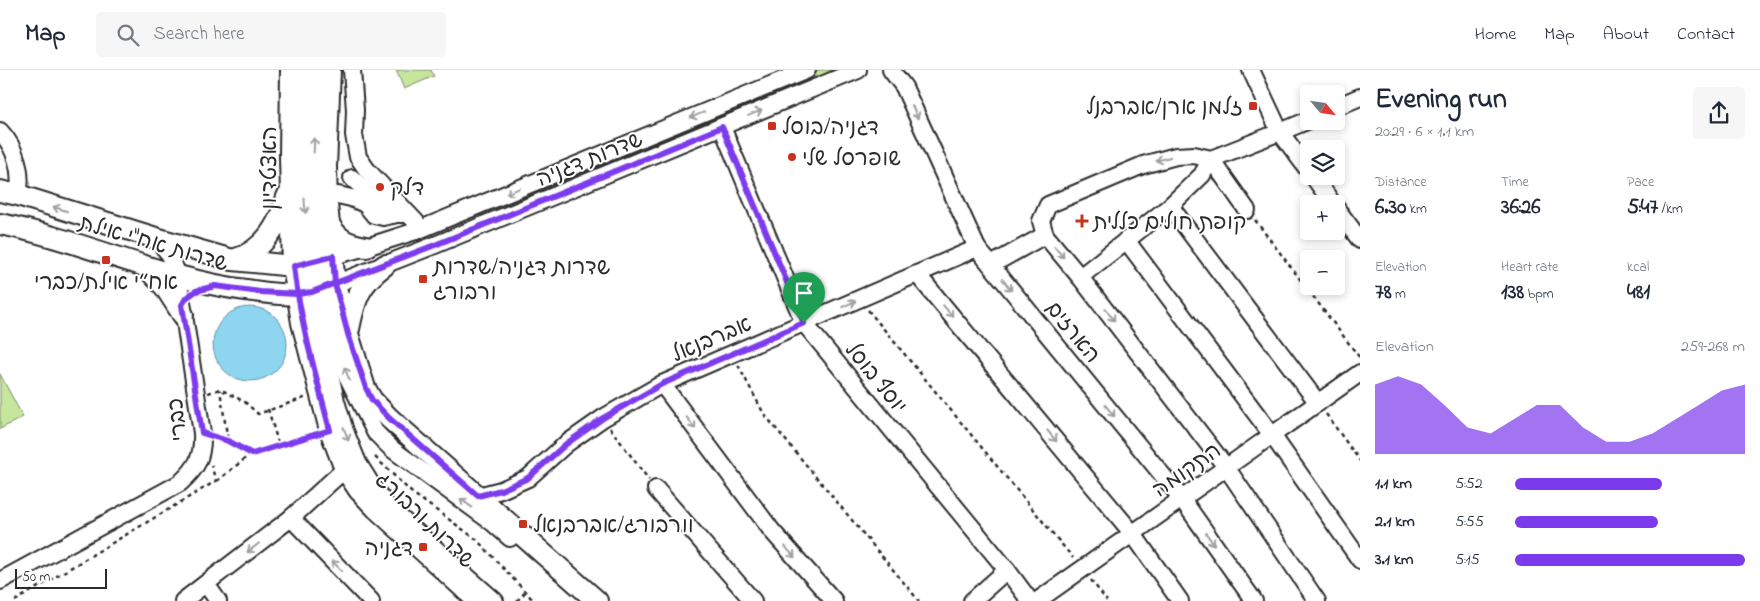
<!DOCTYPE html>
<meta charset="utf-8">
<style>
body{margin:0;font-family:"Indie Flower","Playpen Sans Hebrew",sans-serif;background:#f6f6f7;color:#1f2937;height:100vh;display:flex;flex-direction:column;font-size:19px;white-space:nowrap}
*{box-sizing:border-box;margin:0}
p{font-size:16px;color:#747a83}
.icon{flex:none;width:28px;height:28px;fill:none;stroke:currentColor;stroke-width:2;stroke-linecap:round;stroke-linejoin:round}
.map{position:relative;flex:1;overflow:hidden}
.panel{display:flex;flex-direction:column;background:#fff;width:400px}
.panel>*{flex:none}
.needle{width:32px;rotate:119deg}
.tools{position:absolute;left:1300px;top:15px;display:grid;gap:10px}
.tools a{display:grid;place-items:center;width:45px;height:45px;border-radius:5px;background:#fff;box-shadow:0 2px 8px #0003;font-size:25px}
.scale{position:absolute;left:15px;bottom:12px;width:92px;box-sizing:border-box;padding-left:5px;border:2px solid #2b2b2b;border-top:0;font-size:14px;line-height:18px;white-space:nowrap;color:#2b2b2b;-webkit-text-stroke:4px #fff;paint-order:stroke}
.pin{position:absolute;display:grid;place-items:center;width:42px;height:42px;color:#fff;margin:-51px -21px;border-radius:50% 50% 50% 0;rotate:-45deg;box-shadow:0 0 5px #0007}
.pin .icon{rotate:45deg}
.round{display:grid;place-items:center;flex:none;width:52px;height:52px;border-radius:5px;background:#f6f6f7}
.overview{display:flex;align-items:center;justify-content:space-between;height:85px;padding:0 15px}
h1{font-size:28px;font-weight:700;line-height:38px}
.figures{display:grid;grid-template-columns:repeat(3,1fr);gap:8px;height:85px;padding:5px 15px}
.figures div{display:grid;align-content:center}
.figures b{font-size:21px;font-weight:700}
.figures small{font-size:14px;font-weight:400}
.figures p{font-size:14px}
.chart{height:140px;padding:10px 15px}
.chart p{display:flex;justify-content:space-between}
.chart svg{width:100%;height:90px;margin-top:5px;fill:#7c3aed;opacity:.7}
ul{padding:0 15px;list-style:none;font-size:16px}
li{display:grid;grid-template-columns:80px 60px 1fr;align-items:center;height:38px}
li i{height:12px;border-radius:6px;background:#7c3aed}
header{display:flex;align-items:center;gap:30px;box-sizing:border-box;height:70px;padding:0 25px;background:#fff;border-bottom:1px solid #e0e1e3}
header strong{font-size:24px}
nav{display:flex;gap:28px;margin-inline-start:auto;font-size:18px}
.search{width:350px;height:45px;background:#f6f6f7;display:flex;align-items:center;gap:12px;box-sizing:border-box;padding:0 18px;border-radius:5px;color:#747a83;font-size:19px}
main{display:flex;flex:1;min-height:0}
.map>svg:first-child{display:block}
</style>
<header>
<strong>Map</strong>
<div class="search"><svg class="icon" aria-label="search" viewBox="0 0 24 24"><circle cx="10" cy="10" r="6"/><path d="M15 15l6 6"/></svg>Search here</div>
<nav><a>Home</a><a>Map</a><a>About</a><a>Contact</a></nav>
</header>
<main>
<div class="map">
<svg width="1360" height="531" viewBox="0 0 1360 531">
<rect width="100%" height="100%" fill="#fff"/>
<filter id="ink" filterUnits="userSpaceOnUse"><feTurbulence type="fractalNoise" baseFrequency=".02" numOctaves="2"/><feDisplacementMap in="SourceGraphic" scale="10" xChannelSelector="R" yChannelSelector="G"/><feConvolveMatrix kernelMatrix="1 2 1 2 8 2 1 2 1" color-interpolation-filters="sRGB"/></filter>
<g filter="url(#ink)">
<g fill="#c6e59d" stroke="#788864">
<polygon points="396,0 431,0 434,6 404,19"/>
<polygon points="814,0 851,0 483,154 478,137"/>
<polygon points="0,304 23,347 0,359"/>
</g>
<circle fill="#8ed6f0" stroke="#6692a1" cx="250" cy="274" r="37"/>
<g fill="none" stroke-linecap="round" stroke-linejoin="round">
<g stroke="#2b2b2b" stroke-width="20">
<g id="minor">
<polyline points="303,0 301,87 312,222 336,331 345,361 358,393 373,417 388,437 495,531"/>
<polyline points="316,0 314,94 324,218 345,302 375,362 392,379 493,453 510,468"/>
<polyline points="352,0 355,40 354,65 358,87 367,100 416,152 418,157 416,161"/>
<polyline points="891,0 904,17 977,178 1182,429 1254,531"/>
<polyline points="1251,0 1280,62 1309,101"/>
<polyline points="1336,37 1360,27"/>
<polyline points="722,57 804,253 1007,500 1030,531"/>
<path d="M0 61C16 78 23 103 18 125"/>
<polyline points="1211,89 1247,140"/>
<polyline points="1313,106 1333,134"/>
<polyline points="352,108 392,145"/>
<polyline points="327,134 331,127 338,125 351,128 365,134 374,145 383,147 397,144 408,144"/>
<polyline points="1170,136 1318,333"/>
<polyline points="1336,138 1360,170"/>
<polyline points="1045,165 1041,151 1048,135 1143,95 1176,86 1194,85 1211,89 1280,62 1309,50"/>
<polyline points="1126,170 1272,365 1360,490"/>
<polyline points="333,186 366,177 416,161 807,0"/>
<polyline points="991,195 1045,165 1080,207 1226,397 1317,531"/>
<polyline points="917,204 1133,464 1180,531"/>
<polyline points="1080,207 1170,136 1202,105 1211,89"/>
<polyline points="335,214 435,175 858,0"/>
<polyline points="662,314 772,461 834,531"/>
<polyline points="656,419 753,531"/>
<polyline points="478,426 501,420 528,408 566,374 603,348 662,314 977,178"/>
<polyline points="291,448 371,531"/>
<path d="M0 511 180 413C197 398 203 387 202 363L178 206 170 185 156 168"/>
<polyline points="206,514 218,531"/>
<polyline points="183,531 291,448 345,399"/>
<polyline points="972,531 1007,500"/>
<polyline points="1037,531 1360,303"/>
</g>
</g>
<g stroke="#2b2b2b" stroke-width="24">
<g id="major">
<polyline points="291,0 290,87 293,196 302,253 330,360 345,399 359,420 376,438 478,531"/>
<polyline points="330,0 326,97 327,134 335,214 348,264 365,318 372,330 389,348 597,531"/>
<polyline points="0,121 18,125 156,168 233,190 293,196 333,186"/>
<path d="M0 154C83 170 161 209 246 220 263 222 282 226 299 224 312 223 323 218 335 214"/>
<path d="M329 154C338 170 348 174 366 177"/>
<path d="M233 190C263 182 279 155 287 127"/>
<polyline points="146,197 165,217 183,245"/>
<path d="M349 259C355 229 359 214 385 195"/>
</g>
</g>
<g stroke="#2b2b2b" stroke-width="2.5" stroke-dasharray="4 4" stroke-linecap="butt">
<polyline points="1255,150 1360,288"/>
<polyline points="868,240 1073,488"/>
<polyline points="738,295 764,344 919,531"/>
<polyline points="208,323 220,319 245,332 258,344 307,327"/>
<polyline points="268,339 279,376"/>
<polyline points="1326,344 1360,391"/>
<polyline points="610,358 649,410"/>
<polyline points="215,367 228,371 220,320"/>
<polyline points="228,371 252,383"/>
<polyline points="375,387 411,422 476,469 534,531"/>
<polyline points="217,411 252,383 317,364"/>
<polyline points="1091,510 1107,531"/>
<polyline points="15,531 216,411 211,395"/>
<polyline points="517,531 526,521"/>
</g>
<use href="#minor" stroke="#fff" stroke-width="16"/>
<use href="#major" stroke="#fff" stroke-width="20"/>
</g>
<defs><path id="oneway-shaft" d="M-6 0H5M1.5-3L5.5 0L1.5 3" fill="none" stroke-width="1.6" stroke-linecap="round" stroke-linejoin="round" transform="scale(1.25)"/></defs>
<g stroke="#a0a0a0">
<use href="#oneway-shaft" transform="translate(915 42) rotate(66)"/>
<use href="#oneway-shaft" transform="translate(755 43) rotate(-23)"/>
<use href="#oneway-shaft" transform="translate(697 45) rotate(158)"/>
<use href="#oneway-shaft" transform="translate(314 75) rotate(-88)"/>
<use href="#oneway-shaft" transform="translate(1163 89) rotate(165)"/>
<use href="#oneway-shaft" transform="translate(513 121) rotate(158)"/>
<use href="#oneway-shaft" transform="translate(305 136) rotate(85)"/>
<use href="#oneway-shaft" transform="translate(60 139) rotate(-162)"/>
<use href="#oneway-shaft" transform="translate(1059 182) rotate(50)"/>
<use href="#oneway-shaft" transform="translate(1007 215) rotate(51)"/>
<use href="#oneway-shaft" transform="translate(849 234) rotate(-24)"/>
<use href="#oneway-shaft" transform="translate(948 241) rotate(50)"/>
<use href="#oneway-shaft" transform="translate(1110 245) rotate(52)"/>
<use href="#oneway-shaft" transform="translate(347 304) rotate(-112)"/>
<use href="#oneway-shaft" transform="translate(1110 341) rotate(51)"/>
<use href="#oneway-shaft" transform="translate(691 353) rotate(53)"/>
<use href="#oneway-shaft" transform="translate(346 364) rotate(70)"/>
<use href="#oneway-shaft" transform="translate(1052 366) rotate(50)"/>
<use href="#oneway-shaft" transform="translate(466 433) rotate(-144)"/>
<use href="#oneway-shaft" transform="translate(1210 469) rotate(55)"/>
<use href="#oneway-shaft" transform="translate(253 478) rotate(142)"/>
<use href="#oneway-shaft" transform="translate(790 482) rotate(49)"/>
<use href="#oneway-shaft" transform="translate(337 496) rotate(-134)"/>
</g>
</g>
<g fill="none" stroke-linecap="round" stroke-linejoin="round" filter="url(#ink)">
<g stroke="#fff" stroke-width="10">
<path id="route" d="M804 253 722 57 435 175 312 222 297 224 260 222 215 216 196 221 186 228 182 235 202 363 228 371 252 384 330 360C316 306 300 252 294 196L333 186 335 214 348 264 366 318 372 330 389 348 478 426 501 420 528 408 566 374 603 348 662 314 804 253"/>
</g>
<use href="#route" stroke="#7c3aed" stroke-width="6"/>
</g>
<g fill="#c8321e" stroke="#fff" stroke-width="2">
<rect x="1248" y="31" width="10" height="10" rx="2.5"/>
<rect x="767" y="51" width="10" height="10" rx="2.5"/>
<circle cx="792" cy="87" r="5"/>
<circle cx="380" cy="117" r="5"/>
<path d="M1079.5 143.5h5v5h5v5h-5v5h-5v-5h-5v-5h5z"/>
<rect x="101" y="185" width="10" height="10" rx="2.5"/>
<rect x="418" y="204" width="10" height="10" rx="2.5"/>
<rect x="518" y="449" width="10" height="10" rx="2.5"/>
<rect x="418" y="472" width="10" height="10" rx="2.5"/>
</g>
<g text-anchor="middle" stroke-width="4" stroke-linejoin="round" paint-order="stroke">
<g font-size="22" fill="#2b2b2b" stroke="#fff" text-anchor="start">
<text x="1243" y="44" text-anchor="end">זלמן ארן/אברבנל</text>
<text x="782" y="64">דגניה/בוסל</text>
<text x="802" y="95">שופרסל שלי</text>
<text x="390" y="125">דלק</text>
<text x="1093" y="159">קופת חולים כללית</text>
<text x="433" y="204">שדרות דגניה/שדרות<tspan x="433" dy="25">ורבורג</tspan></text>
<text x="106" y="219" text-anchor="middle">אח״י אילת/כברי</text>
<text x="533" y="462">וורבורג/אברבנאל</text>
<text x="413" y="485" text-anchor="end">דגניה</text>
</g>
<g font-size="22" fill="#2b2b2b" stroke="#fff">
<text transform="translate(589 88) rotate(-22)" y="8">שדרות דגניה</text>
<text transform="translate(268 98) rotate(-90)" y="8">האצטדיון</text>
<text transform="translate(154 172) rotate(16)" y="8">שדרות אח"י אילת</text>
<text transform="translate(1074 261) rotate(51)" y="8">הארזים</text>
<text transform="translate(711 268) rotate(-23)" y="8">אברבנאל</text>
<text transform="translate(877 307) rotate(51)" y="8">יוסף בוסל</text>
<text transform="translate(176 350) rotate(-96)" y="8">כברי</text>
<text transform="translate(1186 399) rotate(-35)" y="8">התקומה</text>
<text transform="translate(426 449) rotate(44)" y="8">שדרות ורבורג</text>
</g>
</g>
</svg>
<div class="tools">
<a><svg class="needle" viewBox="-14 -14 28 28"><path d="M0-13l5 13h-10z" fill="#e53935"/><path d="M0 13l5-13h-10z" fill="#747a83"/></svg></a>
<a><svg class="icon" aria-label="layers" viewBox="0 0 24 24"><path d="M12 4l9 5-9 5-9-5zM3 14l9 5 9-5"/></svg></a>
<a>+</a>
<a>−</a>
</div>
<div class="scale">50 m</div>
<div class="pin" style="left:804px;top:253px;background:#1e9e55"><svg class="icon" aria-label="arrive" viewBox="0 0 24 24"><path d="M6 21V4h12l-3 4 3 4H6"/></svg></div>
</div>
<section class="panel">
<div class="overview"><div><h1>Evening run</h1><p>20:29 · 6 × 1.1 km</p></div><a class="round"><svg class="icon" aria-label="share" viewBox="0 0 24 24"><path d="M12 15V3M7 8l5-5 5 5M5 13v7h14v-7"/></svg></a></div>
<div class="figures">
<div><p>Distance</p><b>6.30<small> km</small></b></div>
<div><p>Time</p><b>36:26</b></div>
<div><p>Pace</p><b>5:47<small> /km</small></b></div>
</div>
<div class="figures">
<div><p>Elevation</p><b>78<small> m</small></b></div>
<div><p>Heart rate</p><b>138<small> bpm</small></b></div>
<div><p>kcal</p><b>481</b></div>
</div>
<div class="chart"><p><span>Elevation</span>259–268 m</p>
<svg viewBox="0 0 160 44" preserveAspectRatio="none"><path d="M0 44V10L10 6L20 10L30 20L40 31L50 34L60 27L70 20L80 20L90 31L100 38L110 38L120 34L130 27L140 20L150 13L160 10V44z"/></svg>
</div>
<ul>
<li><b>1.1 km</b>5:52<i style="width:64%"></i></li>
<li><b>2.1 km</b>5:55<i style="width:62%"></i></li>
<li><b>3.1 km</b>5:15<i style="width:100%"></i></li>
</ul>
</section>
</main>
